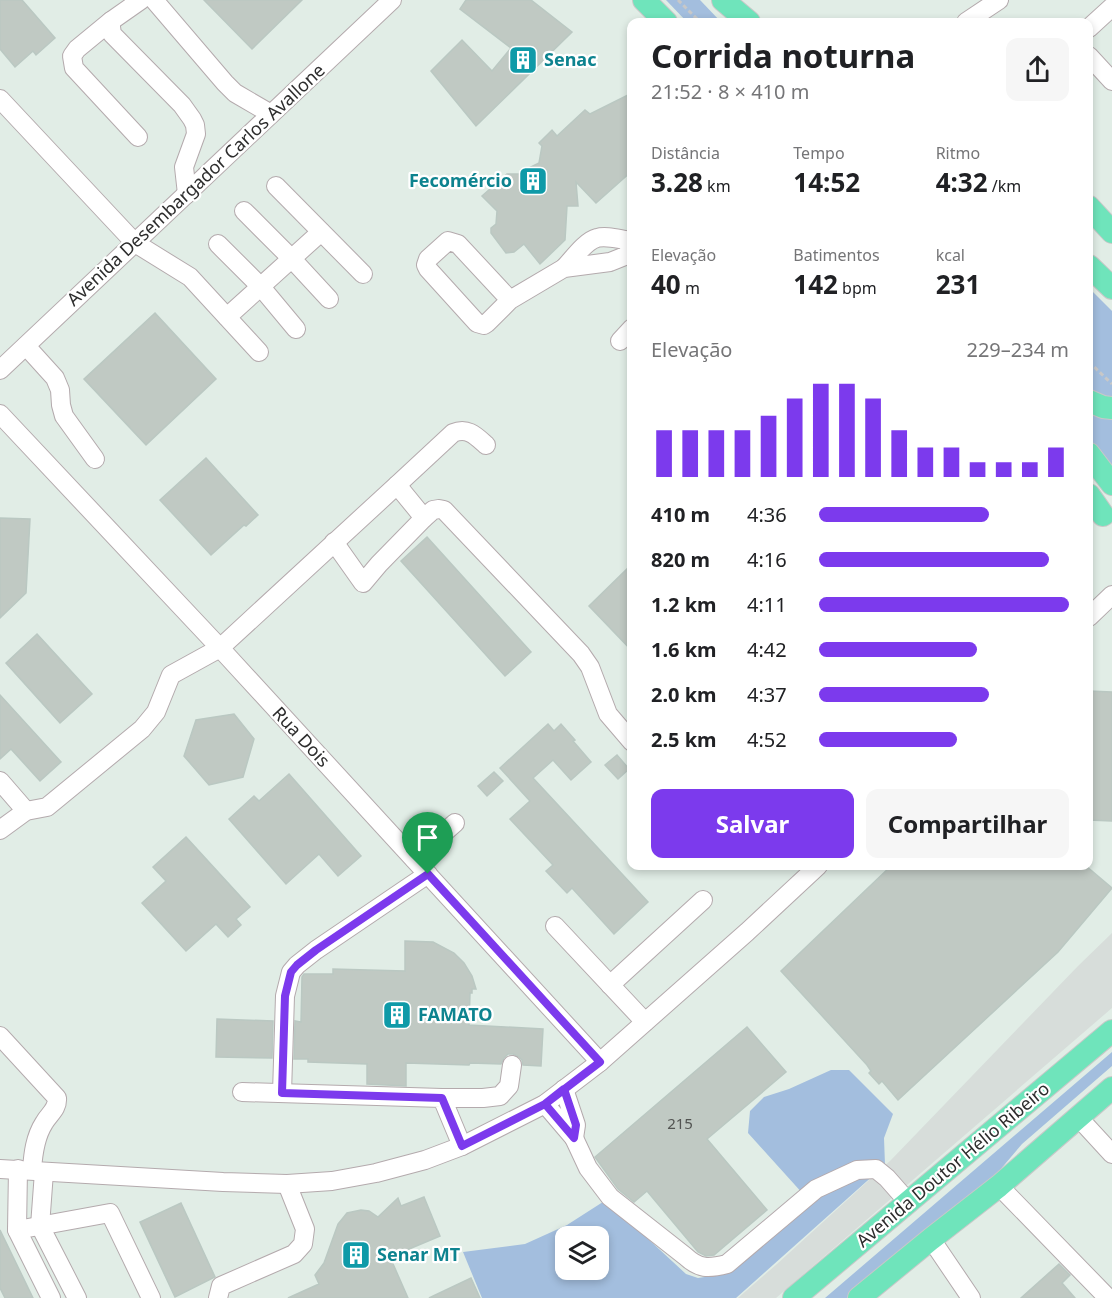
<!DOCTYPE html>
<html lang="pt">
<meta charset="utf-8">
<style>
body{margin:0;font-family:"Noto Sans",sans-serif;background:#f6f6f6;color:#202124;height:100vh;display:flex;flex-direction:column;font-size:22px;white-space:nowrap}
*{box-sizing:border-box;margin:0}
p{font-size:20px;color:#757577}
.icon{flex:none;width:33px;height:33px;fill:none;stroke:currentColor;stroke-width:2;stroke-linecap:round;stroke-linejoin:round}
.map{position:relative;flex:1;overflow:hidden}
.side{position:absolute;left:627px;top:18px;width:466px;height:852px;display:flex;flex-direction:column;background:#fff;border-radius:12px;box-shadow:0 3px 9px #0003}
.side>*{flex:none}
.fabs{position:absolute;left:555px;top:1226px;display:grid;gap:12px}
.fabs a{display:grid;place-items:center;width:54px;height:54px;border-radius:12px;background:#fff;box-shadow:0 3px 9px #0003;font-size:30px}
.pin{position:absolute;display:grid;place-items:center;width:51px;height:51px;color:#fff;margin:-62px -26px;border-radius:50% 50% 50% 0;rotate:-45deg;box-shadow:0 0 6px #0007}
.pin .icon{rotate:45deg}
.round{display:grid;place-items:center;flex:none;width:63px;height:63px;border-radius:12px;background:#f6f6f6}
.headline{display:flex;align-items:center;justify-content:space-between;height:102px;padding:0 24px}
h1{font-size:33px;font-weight:700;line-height:45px}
.stats{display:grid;grid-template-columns:repeat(3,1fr);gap:9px;height:102px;padding:6px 24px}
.stats div{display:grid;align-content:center}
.stats b{font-size:26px;font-weight:700}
.stats small{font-size:16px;font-weight:400}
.stats p{font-size:16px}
.chart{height:168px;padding:12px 24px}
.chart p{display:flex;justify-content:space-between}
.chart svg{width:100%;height:108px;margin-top:6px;stroke:#7c3aed;stroke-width:6}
.cta{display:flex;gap:12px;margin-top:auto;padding:12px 24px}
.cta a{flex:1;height:69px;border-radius:12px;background:#7c3aed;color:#fff;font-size:24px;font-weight:700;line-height:69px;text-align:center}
.cta a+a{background:#f6f6f6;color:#202124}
ul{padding:0 24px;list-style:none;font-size:20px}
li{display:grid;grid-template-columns:96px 72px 1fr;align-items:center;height:45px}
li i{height:15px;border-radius:8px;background:#7c3aed}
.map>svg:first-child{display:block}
</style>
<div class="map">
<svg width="1112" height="1298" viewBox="0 0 1112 1298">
<rect width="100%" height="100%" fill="#e1ede6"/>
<g fill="#a3bede" fill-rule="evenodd">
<polygon points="666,0 700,0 721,22 687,22"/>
<polygon points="1089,288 1112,311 1112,468 1089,439"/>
<polygon points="1112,1052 1112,1066 1022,1144 994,1177 849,1298 825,1298"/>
<path d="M831 1070H849L893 1114 884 1138 885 1165 736 1298H482L463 1252 525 1244 567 1225 606 1200 686 1274 698 1278 711 1276 804 1195 748 1133 750 1111 764 1097 789 1089ZM566 1236H598V1269H566Z"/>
</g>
<polygon fill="#d7ddda" points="1112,933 1112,1008 776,1298 738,1298 777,1264 891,1160 1078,966"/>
<g fill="#c0c9c3" stroke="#bac8c2" stroke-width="1.5">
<polygon points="0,0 22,0 55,38 36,55 33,51 15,67 0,49"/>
<polygon points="204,0 302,0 252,49"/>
<polygon points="466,0 531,0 572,32 476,126 431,71 462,40 492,71 511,48 460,9"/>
<polygon points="632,93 632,171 596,203 576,182 578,206 567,206 565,240 540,264 524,244 514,252 506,253 491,233 491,228 496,224 497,211 482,196 507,174 530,174 529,168 539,163 542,146 539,143 552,130 557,136 585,110 590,114"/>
<polygon points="155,313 216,379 146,445 84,379"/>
<polygon points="206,458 258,515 246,526 244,525 211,555 160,500"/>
<polygon points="0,518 30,519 26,593 0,618"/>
<polygon points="427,537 531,652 505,676 401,561"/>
<polygon points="632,564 632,651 589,606"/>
<polygon points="37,634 92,694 60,723 6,663"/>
<polygon points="1089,691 1112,692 1112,821 1089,820"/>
<polygon points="0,695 61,762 40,781 11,749 0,759"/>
<polygon points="234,714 254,739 243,777 209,785 184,756 196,720"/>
<polygon points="548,724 554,731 561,724 575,740 573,741 591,762 571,780 553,760 533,778 648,902 614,934 572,888 567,893 546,871 553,865 510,819 530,801 500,768"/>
<polygon points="617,755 629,769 618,779 605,765"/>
<polygon points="494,772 503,781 487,796 478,786"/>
<polygon points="289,774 361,856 338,876 319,854 286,884 229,819 254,796 259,801"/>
<polygon points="186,837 250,907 236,919 241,925 228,937 216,924 186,951 142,903 166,881 153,867"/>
<polygon points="891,866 1086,866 1112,888 1058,952 898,1100 882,1081 879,1084 869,1073 871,1071 867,1065 781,971"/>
<polygon points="405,941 433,942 454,953 464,963 472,976 476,989 472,989 472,993 470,993 469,1025 543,1029 541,1066 523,1065 522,1060 519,1057 513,1054 508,1054 504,1058 501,1064 470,1063 469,1065 406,1063 406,1086 367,1084 367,1064 308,1062 308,1059 294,1059 295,1021 301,1022 302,977 304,974 333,974 333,969 405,971"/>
<polygon points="217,1019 273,1021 272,1058 216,1057"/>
<polygon points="747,1027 786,1072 707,1139 767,1210 714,1255 706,1256 698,1252 647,1191 634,1202 618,1189 595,1157"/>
<polygon points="424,1197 440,1236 390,1257 408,1298 288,1298 319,1284 315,1275 324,1263 338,1224 347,1213 361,1210 369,1211 378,1217 398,1198 401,1206"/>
<polygon points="181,1203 215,1277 175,1297 140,1222"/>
<polygon points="0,1230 33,1298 5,1298 0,1288"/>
<polygon points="1059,1264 1070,1275 1062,1283 1075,1298 1021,1298"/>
<polygon points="471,1278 480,1298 429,1298"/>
</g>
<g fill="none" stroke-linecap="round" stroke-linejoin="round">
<g stroke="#b4aaad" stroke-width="20">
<g id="minor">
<polyline points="141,0 111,21 111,27 112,34 182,105 192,119 195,125 196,134 184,167 187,194"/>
<polyline points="154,0 225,83 235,93 271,114"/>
<polyline points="111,21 77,49 72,56 74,68 138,137"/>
<polyline points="966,22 999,0"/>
<polyline points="1089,28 1112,7"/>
<polyline points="1089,56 1112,81"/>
<polyline points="0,99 135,243 190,277 259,352"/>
<polyline points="276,186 363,274"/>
<polyline points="244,211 292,259 329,299"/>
<polyline points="218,244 261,287 296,329"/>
<path d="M564 268C572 260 585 241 597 238 607 235 621 240 632 241"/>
<polyline points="510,300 458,244 448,241 428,259 426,265 428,269 477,323 484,325 487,323 510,300 564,268 610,262 625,256 632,250"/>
<polyline points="227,317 321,232"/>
<polyline points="620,341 632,328"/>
<polyline points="26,346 55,378 60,390 61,405 64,416 95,459"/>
<polyline points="0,370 392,0"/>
<polyline points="0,414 220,648 600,1062"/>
<path d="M397 485 453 433C468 427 476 436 486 445"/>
<polyline points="334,542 363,583 379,564 424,518 433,510 439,509 444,510 581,654 590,667 608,714 632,742"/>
<polyline points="1089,617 1112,595"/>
<polyline points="0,781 26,811"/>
<polyline points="0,830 26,811 47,807 142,729 156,712 171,675 220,648 397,485 424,518"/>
<polyline points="414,859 455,823"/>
<polyline points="555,926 645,1022"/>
<polyline points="610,985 703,900"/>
<path d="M0 1036 57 1098C58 1109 49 1114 44 1123 35 1137 33 1154 32 1170"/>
<polyline points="242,1092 442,1098 462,1146"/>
<polyline points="282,1093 285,996 291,972 297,965 316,950 428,874"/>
<polyline points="442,1098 483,1098 500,1096 509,1086 512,1065"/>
<polyline points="545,1104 574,1138 576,1125 564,1089"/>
<polyline points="1078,1117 1112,1154"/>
<path d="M574 1138 588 1168 610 1197 685 1256C699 1269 708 1269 727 1264L816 1189 857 1170 876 1169 887 1178 909 1203"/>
<polyline points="0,1169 223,1182 287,1184 332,1181 376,1173 425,1160 462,1146 545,1104 600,1062 747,932 818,866"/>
<polyline points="18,1169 17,1230 51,1298"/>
<polyline points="44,1172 40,1226 77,1298"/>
<polyline points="999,1186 1108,1298"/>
<polyline points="17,1230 110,1213 151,1298"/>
<polyline points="931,1239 971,1298"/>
<polyline points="218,1298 221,1286 294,1254 303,1244 305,1229 287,1184"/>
</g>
</g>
<g stroke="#c8c8c8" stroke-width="24">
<g id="major">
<polyline points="644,0 666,22"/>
<polyline points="723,0 749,22"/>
<polyline points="1089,207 1112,232"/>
<polyline points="1089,266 1112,288"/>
<polyline points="1089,401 1103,407 1112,408"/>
<polyline points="1089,454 1112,484"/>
<polyline points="1089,495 1103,515"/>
<polyline points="794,1298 1112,1031"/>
<polyline points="859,1298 931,1239 999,1186 1112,1088"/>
</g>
</g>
<g stroke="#c8c8c8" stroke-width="3" stroke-dasharray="4.5 3" stroke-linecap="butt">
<polyline points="678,0 700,22"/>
<polyline points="1089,362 1112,384"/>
</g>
<use href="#minor" stroke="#fff" stroke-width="18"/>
<use href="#major" stroke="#6fe4bb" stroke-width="22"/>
</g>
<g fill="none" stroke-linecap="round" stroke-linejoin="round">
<g stroke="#fff" stroke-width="12">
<polyline id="route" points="428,874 600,1062 545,1104 574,1138 576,1125 564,1089 545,1104 462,1146 442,1098 282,1093 285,996 291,972 297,965 316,950 428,874"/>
</g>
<use href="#route" stroke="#7c3aed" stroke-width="8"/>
</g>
<defs>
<g id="building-square" transform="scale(1.5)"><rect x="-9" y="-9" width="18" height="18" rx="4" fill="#0f9aa8" stroke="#fff"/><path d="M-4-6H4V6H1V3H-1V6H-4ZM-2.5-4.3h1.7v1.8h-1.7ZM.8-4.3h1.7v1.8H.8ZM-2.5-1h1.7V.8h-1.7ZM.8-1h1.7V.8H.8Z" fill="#fff"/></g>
</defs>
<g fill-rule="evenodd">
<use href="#building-square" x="523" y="60"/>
<use href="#building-square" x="533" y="181"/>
<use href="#building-square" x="397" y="1015"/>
<use href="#building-square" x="356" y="1255"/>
</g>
<g text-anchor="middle" stroke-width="4.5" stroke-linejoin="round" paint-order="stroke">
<g font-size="15" fill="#525452">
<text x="680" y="1129">215</text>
</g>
<g font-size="18" font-weight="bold" fill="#0d838f" stroke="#fff" text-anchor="start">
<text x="544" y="66">Senac</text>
<text x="512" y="187" text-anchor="end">Fecomércio</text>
<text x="418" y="1021">FAMATO</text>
<text x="377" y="1261">Senar MT</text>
</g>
<g font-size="18" fill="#2d2d2d" stroke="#fff">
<text transform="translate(196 185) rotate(-43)" y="6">Avenida Desembargador Carlos Avallone</text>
<text transform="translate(301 737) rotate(47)" y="6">Rua Dois</text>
<text transform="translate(953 1165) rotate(-40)" y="6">Avenida Doutor Hélio Ribeiro</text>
</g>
</g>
</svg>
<div class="fabs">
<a><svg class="icon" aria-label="layers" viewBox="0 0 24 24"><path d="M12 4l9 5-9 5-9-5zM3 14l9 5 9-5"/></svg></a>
</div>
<div class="pin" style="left:428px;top:874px;background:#1e9e55"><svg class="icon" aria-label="arrive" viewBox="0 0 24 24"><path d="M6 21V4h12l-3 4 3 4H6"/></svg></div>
<section class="side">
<div class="headline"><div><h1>Corrida noturna</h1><p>21:52 · 8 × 410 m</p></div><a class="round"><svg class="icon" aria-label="share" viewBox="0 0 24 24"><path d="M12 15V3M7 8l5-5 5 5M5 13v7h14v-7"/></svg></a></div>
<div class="stats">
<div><p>Distância</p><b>3.28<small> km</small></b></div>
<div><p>Tempo</p><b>14:52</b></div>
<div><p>Ritmo</p><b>4:32<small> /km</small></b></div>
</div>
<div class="stats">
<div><p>Elevação</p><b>40<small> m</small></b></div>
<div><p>Batimentos</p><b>142<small> bpm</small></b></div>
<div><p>kcal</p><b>231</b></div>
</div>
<div class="chart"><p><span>Elevação</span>229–234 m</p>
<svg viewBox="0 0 160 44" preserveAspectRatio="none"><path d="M5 44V25M15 44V25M25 44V25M35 44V25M45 44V19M55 44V12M65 44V6M75 44V6M85 44V12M95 44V25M105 44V32M115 44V32M125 44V38M135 44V38M145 44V38M155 44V32"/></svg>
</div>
<ul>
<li><b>410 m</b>4:36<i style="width:68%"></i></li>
<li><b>820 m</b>4:16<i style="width:92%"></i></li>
<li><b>1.2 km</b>4:11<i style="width:100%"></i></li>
<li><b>1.6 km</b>4:42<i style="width:63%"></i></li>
<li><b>2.0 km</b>4:37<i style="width:68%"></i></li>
<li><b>2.5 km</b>4:52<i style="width:55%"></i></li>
</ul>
<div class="cta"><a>Salvar</a><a>Compartilhar</a></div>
</section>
</div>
